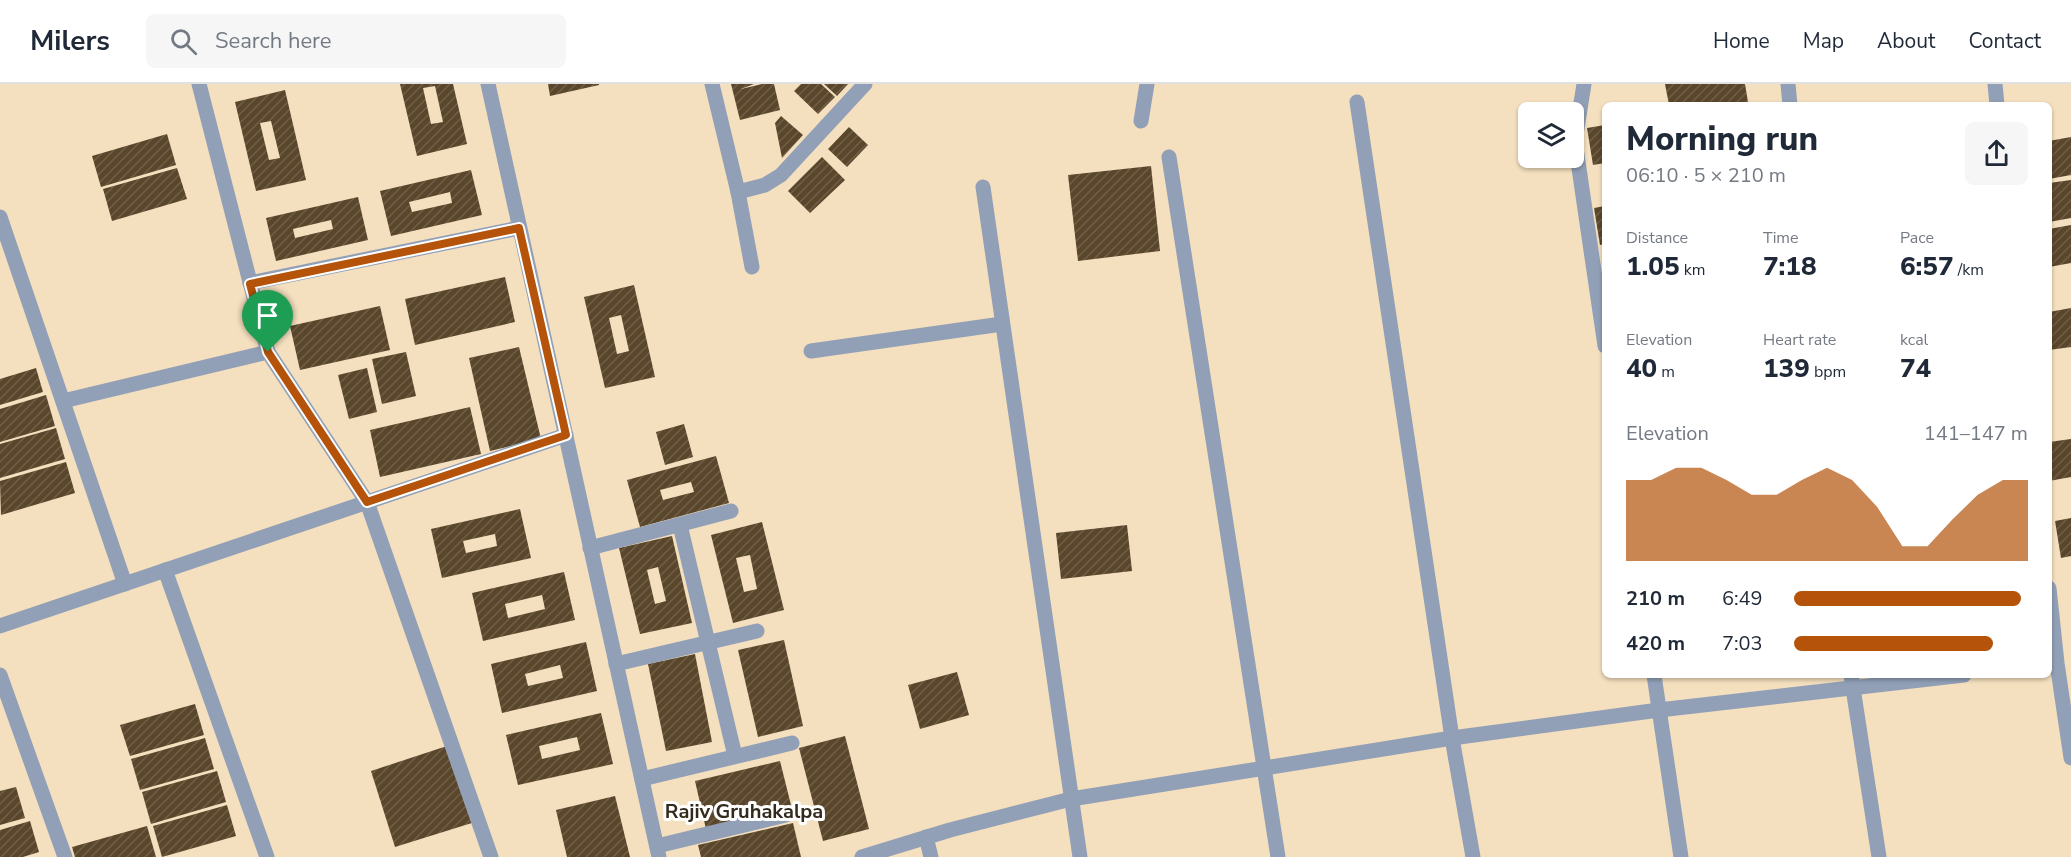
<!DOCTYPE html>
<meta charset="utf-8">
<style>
body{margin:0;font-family:"Nunito Sans",sans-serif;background:#f6f6f7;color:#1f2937;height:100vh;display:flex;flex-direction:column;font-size:22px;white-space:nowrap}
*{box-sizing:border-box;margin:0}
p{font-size:20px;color:#747a83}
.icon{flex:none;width:33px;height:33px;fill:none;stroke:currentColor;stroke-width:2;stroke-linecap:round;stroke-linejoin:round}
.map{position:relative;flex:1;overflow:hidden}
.details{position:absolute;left:1602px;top:18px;width:450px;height:576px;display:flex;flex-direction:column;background:#fff;border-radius:9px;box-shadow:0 2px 4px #0004}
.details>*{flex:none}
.buttons{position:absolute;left:1518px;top:18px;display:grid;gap:12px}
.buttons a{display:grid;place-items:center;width:66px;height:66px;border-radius:9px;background:#fff;box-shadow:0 2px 4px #0004;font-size:30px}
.pin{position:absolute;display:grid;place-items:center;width:51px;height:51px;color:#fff;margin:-62px -26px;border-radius:50% 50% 50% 0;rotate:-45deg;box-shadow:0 0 6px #0007}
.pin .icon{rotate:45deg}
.round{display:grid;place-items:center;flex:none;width:63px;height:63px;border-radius:9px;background:#f6f6f7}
.summary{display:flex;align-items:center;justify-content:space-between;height:102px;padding:0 24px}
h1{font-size:33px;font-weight:800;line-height:45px}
.stats{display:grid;grid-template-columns:repeat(3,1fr);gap:9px;height:102px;padding:6px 24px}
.stats div{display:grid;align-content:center}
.stats b{font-size:26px;font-weight:800}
.stats small{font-size:16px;font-weight:400}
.stats p{font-size:16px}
.chart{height:168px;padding:12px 24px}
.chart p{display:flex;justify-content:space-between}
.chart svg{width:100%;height:108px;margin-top:6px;fill:#b45309;opacity:.7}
ul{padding:0 24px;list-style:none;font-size:20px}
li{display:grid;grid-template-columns:96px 72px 1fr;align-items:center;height:45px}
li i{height:15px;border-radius:8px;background:#b45309}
header{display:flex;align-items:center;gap:36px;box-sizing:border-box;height:84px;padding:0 30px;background:#fff;border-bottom:2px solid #e0e1e3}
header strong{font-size:28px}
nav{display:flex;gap:33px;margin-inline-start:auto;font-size:21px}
.search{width:420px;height:54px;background:#f6f6f7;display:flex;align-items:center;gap:15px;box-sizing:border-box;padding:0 21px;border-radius:9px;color:#747a83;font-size:22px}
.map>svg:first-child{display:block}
</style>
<header>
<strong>Milers</strong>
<div class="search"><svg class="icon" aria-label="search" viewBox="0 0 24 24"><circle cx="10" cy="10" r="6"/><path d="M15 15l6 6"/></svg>Search here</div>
<nav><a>Home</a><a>Map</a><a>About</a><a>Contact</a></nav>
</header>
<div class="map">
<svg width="2071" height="773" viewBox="0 0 2071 773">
<defs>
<pattern id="building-hatch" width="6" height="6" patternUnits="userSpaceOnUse" patternTransform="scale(1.5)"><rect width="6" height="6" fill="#5a462b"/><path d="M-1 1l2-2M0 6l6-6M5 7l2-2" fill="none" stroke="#6f5e48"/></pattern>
</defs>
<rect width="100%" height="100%" fill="#f4dfbe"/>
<g fill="url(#building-hatch)" fill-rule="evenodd">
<path d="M400 0H453L467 60 417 72ZM435 2 443 38 431 40 423 4Z"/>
<polygon points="548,0 599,0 599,1 550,12"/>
<polygon points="731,0 754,0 741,5 762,0 774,0 780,26 740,36"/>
<polygon points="801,0 821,0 835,13 818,30 794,7"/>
<polygon points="824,0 848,0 837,12"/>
<polygon points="1665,0 1745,0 1748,18 1729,21 1669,21"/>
<path d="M285 6 306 96 256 107 235 18ZM271 37 280 74 269 76 260 39Z"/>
<polygon points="781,32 803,51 782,74 775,39"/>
<polygon points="1605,41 1605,79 1593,81 1587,44"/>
<polygon points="849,43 868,61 847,83 828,65"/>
<polygon points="167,50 176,81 101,103 92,72"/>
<polygon points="2071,53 2071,91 2049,95 2049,57"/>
<polygon points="822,73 845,96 810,129 788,107"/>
<polygon points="1151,82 1160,167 1078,177 1068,91"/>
<polygon points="177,84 187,115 112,137 103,105"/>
<path d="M471 86 482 131 391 152 380 107ZM450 108 452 119 412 128 409 118Z"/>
<polygon points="2071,96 2071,134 2049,138 2049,99"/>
<path d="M358 113 368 156 276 177 266 134ZM331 136 333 145 295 154 293 145Z"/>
<polygon points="1605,122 1605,160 1600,161 1594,124"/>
<polygon points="2071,141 2071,179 2049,183 2049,145"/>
<polygon points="505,193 515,238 415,261 405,215"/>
<path d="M634 201 655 293 605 304 584 213ZM621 231 629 267 617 270 609 234Z"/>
<polygon points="380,222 390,266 300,286 290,242"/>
<polygon points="2071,224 2071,263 2049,266 2049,228"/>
<polygon points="519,263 541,355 490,367 469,274"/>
<polygon points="406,268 416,312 382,320 372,275"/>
<polygon points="36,284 43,308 0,321 0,295"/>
<polygon points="367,284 377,328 349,335 338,291"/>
<polygon points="46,311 55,342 0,358 0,325"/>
<polygon points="470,323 481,370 380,393 370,346"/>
<polygon points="684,340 693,373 665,381 656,348"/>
<polygon points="56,344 65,375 0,394 0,360"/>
<polygon points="2071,355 2071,393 2049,397 2049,358"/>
<path d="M716 372 729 419 640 443 627 396ZM691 398 694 408 663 416 660 406Z"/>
<polygon points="66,378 75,409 1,431 0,397"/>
<path d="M520 425 531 474 442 494 431 445ZM495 450 497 462 466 469 463 457Z"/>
<polygon points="2071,434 2071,472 2061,474 2055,437"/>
<path d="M762 438 784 526 733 539 711 451ZM750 471 757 505 744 508 736 474Z"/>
<polygon points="1127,441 1132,487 1061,495 1056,449"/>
<path d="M672 452 692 539 640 550 619 464ZM658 483 666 517 655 520 647 486Z"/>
<path d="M564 488 575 536 483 557 472 509ZM542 511 545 525 508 534 505 520Z"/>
<polygon points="784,556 803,642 758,653 738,566"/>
<path d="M586 558 597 607 502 629 491 580ZM560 581 563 594 528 602 525 590Z"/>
<polygon points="695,570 712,658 666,667 648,580"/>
<polygon points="957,588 969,631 920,645 908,601"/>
<polygon points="195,620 204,651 130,672 120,641"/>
<path d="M601 629 613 680 518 701 506 651ZM577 653 580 666 542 675 539 662Z"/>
<polygon points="845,652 869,745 823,757 799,664"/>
<polygon points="205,654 214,685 140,706 131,675"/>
<polygon points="450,661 475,738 395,763 371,687"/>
<polygon points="780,677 792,725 706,745 695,697"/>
<polygon points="217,687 226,718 151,740 142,708"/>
<polygon points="16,703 25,734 0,741 0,707"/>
<polygon points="615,712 630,773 567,773 556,726"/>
<polygon points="227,721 236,752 162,773 153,742"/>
<polygon points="30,737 39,768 23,773 0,773 0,746"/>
<polygon points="793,739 801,773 701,773 698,761"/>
<polygon points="147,742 156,773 75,773 72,763"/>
</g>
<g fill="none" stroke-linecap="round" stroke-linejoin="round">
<g stroke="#91a0b7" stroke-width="15">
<polyline points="199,0 268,268 367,418 491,773"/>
<polyline points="488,0 659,773"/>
<polyline points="712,0 738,108 752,183"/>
<polyline points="1584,0 1575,57 1605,262"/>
<polyline points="1788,0 1790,21"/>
<polyline points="1995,0 1997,21"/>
<polyline points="1357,18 1452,654 1473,773"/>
<polyline points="1141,37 1147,0"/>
<polyline points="1169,73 1278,773"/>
<polyline points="983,103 1080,773"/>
<polyline points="738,108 765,101 781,91 865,0"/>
<polyline points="0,133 125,500"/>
<polyline points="250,199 519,144"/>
<polyline points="811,267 1002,240"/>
<polyline points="63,317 268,268"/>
<polyline points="680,441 735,672"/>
<polyline points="590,464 731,427"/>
<polyline points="165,486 267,773"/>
<polyline points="2049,504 2057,579 2071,674"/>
<polyline points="0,542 566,351"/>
<polyline points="616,580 757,547"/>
<polyline points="0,591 65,773"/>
<polyline points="1654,591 1681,773"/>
<polyline points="1851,591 1879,773"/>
<polyline points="642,695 792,659"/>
<polyline points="926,753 931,773"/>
<polyline points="657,762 786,731"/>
<polyline points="862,773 950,746 1071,715 1452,654 1659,626 1964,591"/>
</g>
</g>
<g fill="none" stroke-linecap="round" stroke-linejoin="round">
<g stroke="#fff" stroke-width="12">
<polygon id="route" points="519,144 566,351 367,418 268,268 250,200"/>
</g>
<use href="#route" stroke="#b45309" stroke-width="8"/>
</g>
<g text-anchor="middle" stroke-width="6" stroke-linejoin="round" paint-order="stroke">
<g font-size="20" font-weight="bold" fill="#322a1d" stroke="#fff">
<text x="744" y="734">Rajiv Gruhakalpa</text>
</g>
</g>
</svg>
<div class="buttons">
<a><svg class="icon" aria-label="layers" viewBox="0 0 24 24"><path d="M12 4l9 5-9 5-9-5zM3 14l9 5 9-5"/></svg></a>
</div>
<div class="pin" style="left:268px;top:268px;background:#1e9e55"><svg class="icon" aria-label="arrive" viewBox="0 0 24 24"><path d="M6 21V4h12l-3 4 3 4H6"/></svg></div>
<section class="details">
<div class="summary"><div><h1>Morning run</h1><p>06:10 · 5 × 210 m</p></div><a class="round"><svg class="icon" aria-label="share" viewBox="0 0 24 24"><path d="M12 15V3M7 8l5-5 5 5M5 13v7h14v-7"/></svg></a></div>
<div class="stats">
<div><p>Distance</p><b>1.05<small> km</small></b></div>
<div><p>Time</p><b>7:18</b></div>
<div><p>Pace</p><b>6:57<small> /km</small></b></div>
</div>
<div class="stats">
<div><p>Elevation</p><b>40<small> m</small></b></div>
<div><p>Heart rate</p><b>139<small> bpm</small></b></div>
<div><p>kcal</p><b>74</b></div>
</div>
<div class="chart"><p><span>Elevation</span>141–147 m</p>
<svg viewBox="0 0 160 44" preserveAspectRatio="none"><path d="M0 44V11L10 11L20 6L30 6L40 11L50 17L60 17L70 11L80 6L90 11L100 22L110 38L120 38L130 27L140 17L150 11L160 11V44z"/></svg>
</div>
<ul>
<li><b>210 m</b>6:49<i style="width:97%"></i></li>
<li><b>420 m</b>7:03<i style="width:85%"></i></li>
</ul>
</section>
</div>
